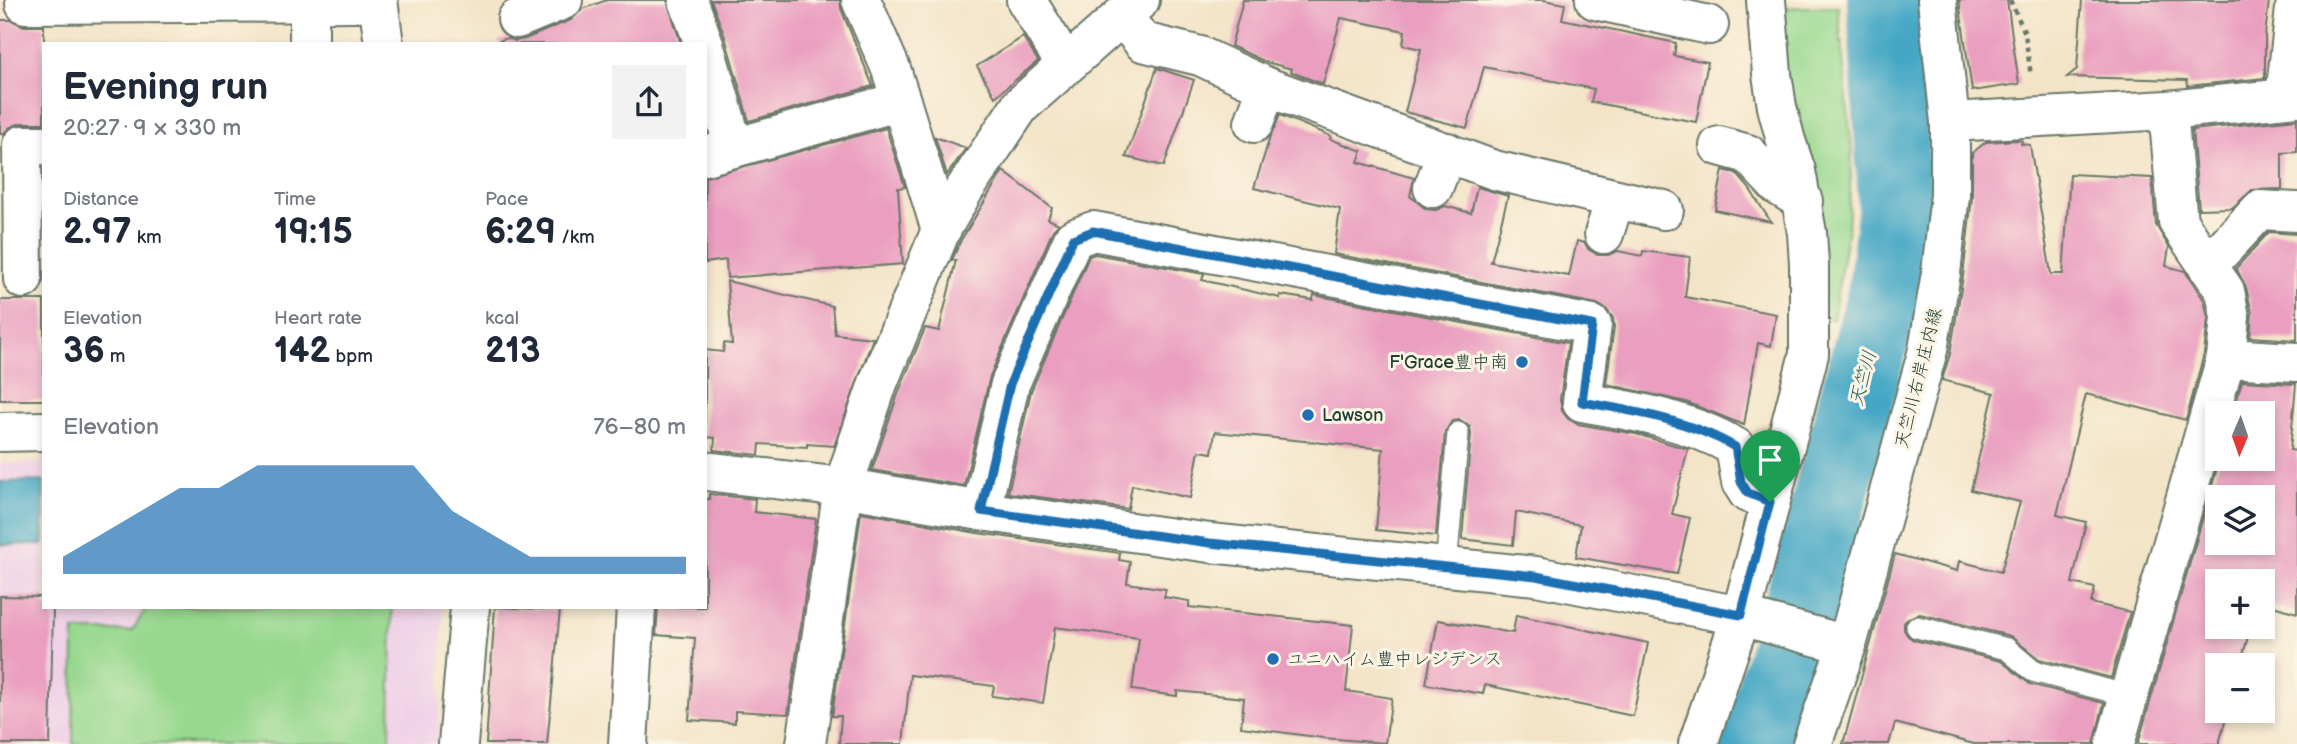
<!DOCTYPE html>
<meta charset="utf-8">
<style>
body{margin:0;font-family:"Balsamiq Sans","Klee One",sans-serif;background:#f2f2f3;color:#1f2937;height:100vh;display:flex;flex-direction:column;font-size:26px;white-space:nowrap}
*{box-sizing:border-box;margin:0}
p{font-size:23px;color:#747a83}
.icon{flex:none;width:38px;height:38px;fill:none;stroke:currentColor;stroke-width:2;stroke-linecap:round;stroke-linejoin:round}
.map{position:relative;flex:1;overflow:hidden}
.side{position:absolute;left:42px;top:42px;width:665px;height:567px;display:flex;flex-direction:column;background:#fff;border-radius:0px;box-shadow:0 4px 10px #0003}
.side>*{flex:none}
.needle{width:46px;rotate:182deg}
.tools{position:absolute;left:2205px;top:401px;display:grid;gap:14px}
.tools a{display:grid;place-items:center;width:70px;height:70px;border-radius:0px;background:#fff;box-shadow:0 4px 10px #0003;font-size:35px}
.pin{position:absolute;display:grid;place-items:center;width:60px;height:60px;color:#fff;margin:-72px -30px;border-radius:50% 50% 50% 0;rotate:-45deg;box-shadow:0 0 7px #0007}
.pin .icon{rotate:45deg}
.round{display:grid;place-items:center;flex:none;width:74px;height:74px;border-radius:0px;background:#f2f2f3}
.summary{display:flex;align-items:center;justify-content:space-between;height:119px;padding:0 21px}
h1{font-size:38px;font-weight:800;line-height:52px}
.stats{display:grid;grid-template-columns:repeat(3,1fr);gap:10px;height:119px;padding:7px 21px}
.stats div{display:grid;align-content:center}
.stats b{font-size:35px;font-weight:800}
.stats small{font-size:19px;font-weight:400}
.stats p{font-size:19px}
.chart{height:196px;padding:14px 21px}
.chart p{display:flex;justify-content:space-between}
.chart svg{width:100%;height:126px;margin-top:7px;fill:#1f6fb2;opacity:.7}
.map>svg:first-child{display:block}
</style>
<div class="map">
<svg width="2297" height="744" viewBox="0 0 2297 744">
<rect width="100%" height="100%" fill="#fcf5e5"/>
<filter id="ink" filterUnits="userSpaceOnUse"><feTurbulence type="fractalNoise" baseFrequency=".0143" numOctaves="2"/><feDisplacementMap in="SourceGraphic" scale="14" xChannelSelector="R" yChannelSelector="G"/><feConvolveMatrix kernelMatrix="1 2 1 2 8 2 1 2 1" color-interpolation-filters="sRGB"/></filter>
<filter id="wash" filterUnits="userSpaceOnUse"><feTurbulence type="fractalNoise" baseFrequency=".00686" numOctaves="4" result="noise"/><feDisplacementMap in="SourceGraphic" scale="28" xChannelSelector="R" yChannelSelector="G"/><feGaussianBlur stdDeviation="1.57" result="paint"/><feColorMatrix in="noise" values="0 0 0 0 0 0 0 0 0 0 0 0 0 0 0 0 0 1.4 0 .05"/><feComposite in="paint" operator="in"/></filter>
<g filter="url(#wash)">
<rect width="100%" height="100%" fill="#f3e4c7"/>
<polygon fill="#efd0e7" points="0,463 44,463 44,607 443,607 439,744 0,744"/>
<g fill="#97d88e" stroke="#5b8a61" stroke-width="2">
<polygon points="1838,6 1852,153 1848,227 1833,319 1819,317 1776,8"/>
<polygon points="147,607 392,607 390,744 73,744 74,631 132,631"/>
</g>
<polygon fill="#45a7c5" stroke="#32727c" stroke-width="2" points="44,481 44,544 0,545 0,482"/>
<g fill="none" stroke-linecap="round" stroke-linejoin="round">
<polyline stroke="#45a7c5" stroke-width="74" points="1756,744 1797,620 1884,295 1895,207 1884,0"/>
</g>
<g id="blocks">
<g fill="#ea9fc0" fill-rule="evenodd">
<polygon points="607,0 667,0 681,44 500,44 499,41 507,38 515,41 525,39 571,20 582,9"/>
<polygon points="711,0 840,0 841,9 873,86 749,121 725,37"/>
<polygon points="1243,0 1544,0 1565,4 1562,19 1676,43 1674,56 1708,62 1696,122 1591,102 1594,89 1484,67 1467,128 1405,112 1421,49 1403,45 1405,31 1341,18 1323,84 1291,72 1292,69 1266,62 1231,46"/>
<polygon points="1959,0 2007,0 2019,84 1972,91"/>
<polygon points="2082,0 2269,0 2265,36 2265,78 2188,86 2187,80 2067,77 2077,69"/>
<polygon points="0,20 11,20 24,26 44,26 44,123 21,123 10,127 3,134 0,134"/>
<polygon points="1023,37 1038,61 995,97 977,66"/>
<polygon points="1157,68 1194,80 1164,166 1126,157"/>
<polygon points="1280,115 1331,136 1330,139 1362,151 1358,162 1414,178 1410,196 1426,209 1436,210 1445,206 1471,213 1477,187 1508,196 1491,262 1569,276 1577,241 1585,243 1588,249 1598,255 1608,255 1618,251 1642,256 1643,251 1690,257 1685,297 1776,314 1771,346 1758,343 1744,425 1686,402 1606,384 1614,327 1613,318 1606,309 1597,304 1334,254 1340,209 1254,188 1270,137"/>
<polygon points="2297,119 2297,152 2282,153 2282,189 2252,190 2232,208 2199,209 2192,130"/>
<polygon points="886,128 905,187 898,188 903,264 727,278 726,260 705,263 705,177"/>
<polygon points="935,137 966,148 947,175"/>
<polygon points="2017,140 2022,141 2021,144 2030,145 2051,274 2063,274 2070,174 2152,178 2156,225 2169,247 2166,266 2185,271 2204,300 2208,318 2204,354 2186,420 2086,394 2057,515 2086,522 2072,583 2095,588 2091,603 2130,612 2111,678 2039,659 2010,636 1920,614 1908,618 1904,623 1904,630 1908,636 1914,640 2001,661 2030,684 2104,703 2094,744 1974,744 1895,723 1889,744 1843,744 1895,554 1957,571 1959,561 2001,572 2020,502 1971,490 1994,393 1942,380 1950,354 1963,276 1972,197 1972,153 1986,142"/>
<polygon points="1723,170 1736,173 1749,188 1771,222 1715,210"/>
<polygon points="1003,171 1052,208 1048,219 1059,224 1053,230 990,376 964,486 872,470 899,391 925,328 939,331 956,260 952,260 961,240"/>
<polygon points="2269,232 2297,234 2297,340 2250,337 2252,313 2246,287 2236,268"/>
<polygon points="1095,254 1204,274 1202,280 1280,298 1280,295 1313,300 1314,295 1568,343 1560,400 1562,411 1568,419 1578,424 1636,434 1688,449 1672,514 1690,518 1677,574 1576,557 1581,525 1516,512 1513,545 1462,539 1471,434 1470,427 1460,420 1452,421 1445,432 1436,536 1376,530 1383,449 1215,432 1212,453 1199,451 1190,498 1132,485 1128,509 1008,493 1031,391 1089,256"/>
<polygon points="727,281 832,306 835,334 873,338 834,446 807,444 807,447 760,444 759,455 714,450 715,438 705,437 705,350 723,352 724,343 732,344"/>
<rect x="0" y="300" width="44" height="100"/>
<path d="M2242 381 2296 384 2290 450 2297 451V613L2263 603V581H2217V626H2251L2240 665H2217V710H2228L2219 744H2138L2220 458H2263V413H2233ZM2217 497H2263V542H2217Z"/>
<polygon points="709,494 755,499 754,512 816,519 788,714 735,711 735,723 689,720 695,638 656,635 658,607 705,607 705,499 709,499"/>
<polygon points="861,512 977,533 1120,553 1119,560 1130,562 1127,583 1166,589 1164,597 1189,601 1189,607 1353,625 1346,691 1392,698 1385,743 1324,738 1241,727 1244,698 1177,691 1177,696 1132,690 1139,638 1055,627 1043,703 992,696 994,686 910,675 903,744 839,744 841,716 832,716"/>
<polygon points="0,596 44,597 44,607 53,607 50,744 0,744"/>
<polygon points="495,607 560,610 547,744 486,744"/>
<polygon points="1516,615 1648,643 1633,716 1485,685 1483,694 1426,684 1438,620 1513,633"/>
</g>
</g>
</g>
<g filter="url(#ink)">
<use href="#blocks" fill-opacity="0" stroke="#697767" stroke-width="2"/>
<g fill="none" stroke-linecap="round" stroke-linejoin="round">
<g stroke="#697767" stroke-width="24">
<g id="lane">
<polyline points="1446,567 1458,433"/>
<polyline points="1917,627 2007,649 2033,671 2129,696"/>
</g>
</g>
<g stroke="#697767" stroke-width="42">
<g id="street">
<polyline points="25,0 25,4 358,2 365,0"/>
<polyline points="378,0 384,44"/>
<polyline points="688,0 704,44"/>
<polyline points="861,0 891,69 941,230"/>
<polyline points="1026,0 1066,65"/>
<polyline points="1595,0 1709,25"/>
<polyline points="1122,16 1143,42 1200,56 1267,87 1494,170 1664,210"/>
<polyline points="517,19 563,0"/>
<polyline points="309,44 309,4"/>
<polyline points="705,48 734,148"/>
<polyline points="2285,97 2296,0"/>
<polyline points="1950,122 2168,110 2297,97"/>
<polyline points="1254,123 1267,87"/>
<polyline points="1719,146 1748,154 1777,185 1803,201"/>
<polyline points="705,156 901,101"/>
<polyline points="1433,188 1447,152"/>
<polyline points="1604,234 1615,199"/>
<polyline points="2207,266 2260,210 2297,212"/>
<polyline points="23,279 22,145 44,145"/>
<polyline points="2226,358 2297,362"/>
<polyline points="0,432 44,431"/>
<polyline points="705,471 843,487 981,511 1210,543 1536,576 1741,616 1847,645"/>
<path d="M981 511 1010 384 1073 239 1093 231 1592 325 1582 402C1634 411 1689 420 1735 447L1741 482 1748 493 1770 502"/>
<polyline points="458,744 470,607"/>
<polyline points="628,744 636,607"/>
<polyline points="806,744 843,487 878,383 941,230 964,190 1020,106 1140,0"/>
<polyline points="1698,744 1741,616 1809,354 1809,264 1807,233 1796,171 1786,141 1777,107 1772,74 1766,0"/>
<polyline points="1812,744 1847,645 1928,350 1941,273 1950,195 1950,122 1937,0"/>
<polyline points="2115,744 2226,358 2230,317 2225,291 2178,222 2168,110"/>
</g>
</g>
<polyline stroke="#697767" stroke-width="4.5" stroke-dasharray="5 5" stroke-linecap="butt" points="2010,0 2025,33 2031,76"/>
<use href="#lane" stroke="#fff" stroke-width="21"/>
<use href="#street" stroke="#fff" stroke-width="38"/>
</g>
</g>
<g fill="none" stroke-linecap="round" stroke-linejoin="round" filter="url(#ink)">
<g stroke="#fff" stroke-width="14">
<path id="route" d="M1093 231 1592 325 1582 402C1633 411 1689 420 1735 447L1741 482 1748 493 1770 502 1741 615 1536 576 1210 543 981 511 1010 384 1073 239Z"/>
</g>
<use href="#route" stroke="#1f6fb2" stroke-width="9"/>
</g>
<g fill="#1f6fb2" stroke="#fcf5e5" stroke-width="2.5">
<circle cx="1522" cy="362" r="7"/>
<circle cx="1308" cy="415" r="7"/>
<circle cx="1273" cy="659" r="7"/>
</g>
<g text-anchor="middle" stroke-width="6" stroke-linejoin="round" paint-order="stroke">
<g font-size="18" fill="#1f3d34" stroke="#fcf5e5" text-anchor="start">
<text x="1508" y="368" text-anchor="end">F'Grace豊中南</text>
<text x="1322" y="421">Lawson</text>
<text x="1287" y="665">ユニハイム豊中レジデンス</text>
</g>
<g font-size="18" fill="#1f3d34" stroke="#fcf5e5">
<text transform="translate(1918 378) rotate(-76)" y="6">天竺川右岸庄内線</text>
</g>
<g font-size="19" font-style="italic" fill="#2a5d60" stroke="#fcf5e5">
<text transform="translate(1862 378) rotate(-75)" y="7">天竺川</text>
</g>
</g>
</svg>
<div class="tools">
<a><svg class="needle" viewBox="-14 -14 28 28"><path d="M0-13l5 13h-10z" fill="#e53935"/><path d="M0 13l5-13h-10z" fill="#747a83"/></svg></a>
<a><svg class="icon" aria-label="layers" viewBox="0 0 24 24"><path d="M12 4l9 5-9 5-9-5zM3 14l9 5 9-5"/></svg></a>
<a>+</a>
<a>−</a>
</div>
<div class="pin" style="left:1770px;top:502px;background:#1e9e55"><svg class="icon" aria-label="arrive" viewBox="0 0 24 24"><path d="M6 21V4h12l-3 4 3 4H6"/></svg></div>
<section class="side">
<div class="summary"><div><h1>Evening run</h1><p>20:27 · 9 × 330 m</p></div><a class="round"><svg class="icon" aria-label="share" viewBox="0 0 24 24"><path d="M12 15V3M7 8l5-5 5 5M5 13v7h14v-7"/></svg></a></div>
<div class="stats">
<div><p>Distance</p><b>2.97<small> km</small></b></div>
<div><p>Time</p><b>19:15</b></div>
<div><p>Pace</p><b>6:29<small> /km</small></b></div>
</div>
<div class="stats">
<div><p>Elevation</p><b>36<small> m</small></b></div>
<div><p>Heart rate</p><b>142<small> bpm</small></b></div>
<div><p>kcal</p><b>213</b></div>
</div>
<div class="chart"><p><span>Elevation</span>76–80 m</p>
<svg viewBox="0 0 160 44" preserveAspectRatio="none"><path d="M0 44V38L10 30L20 22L30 14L40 14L50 6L60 6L70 6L80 6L90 6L100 22L110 30L120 38L130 38L140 38L150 38L160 38V44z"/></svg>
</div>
</section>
</div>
